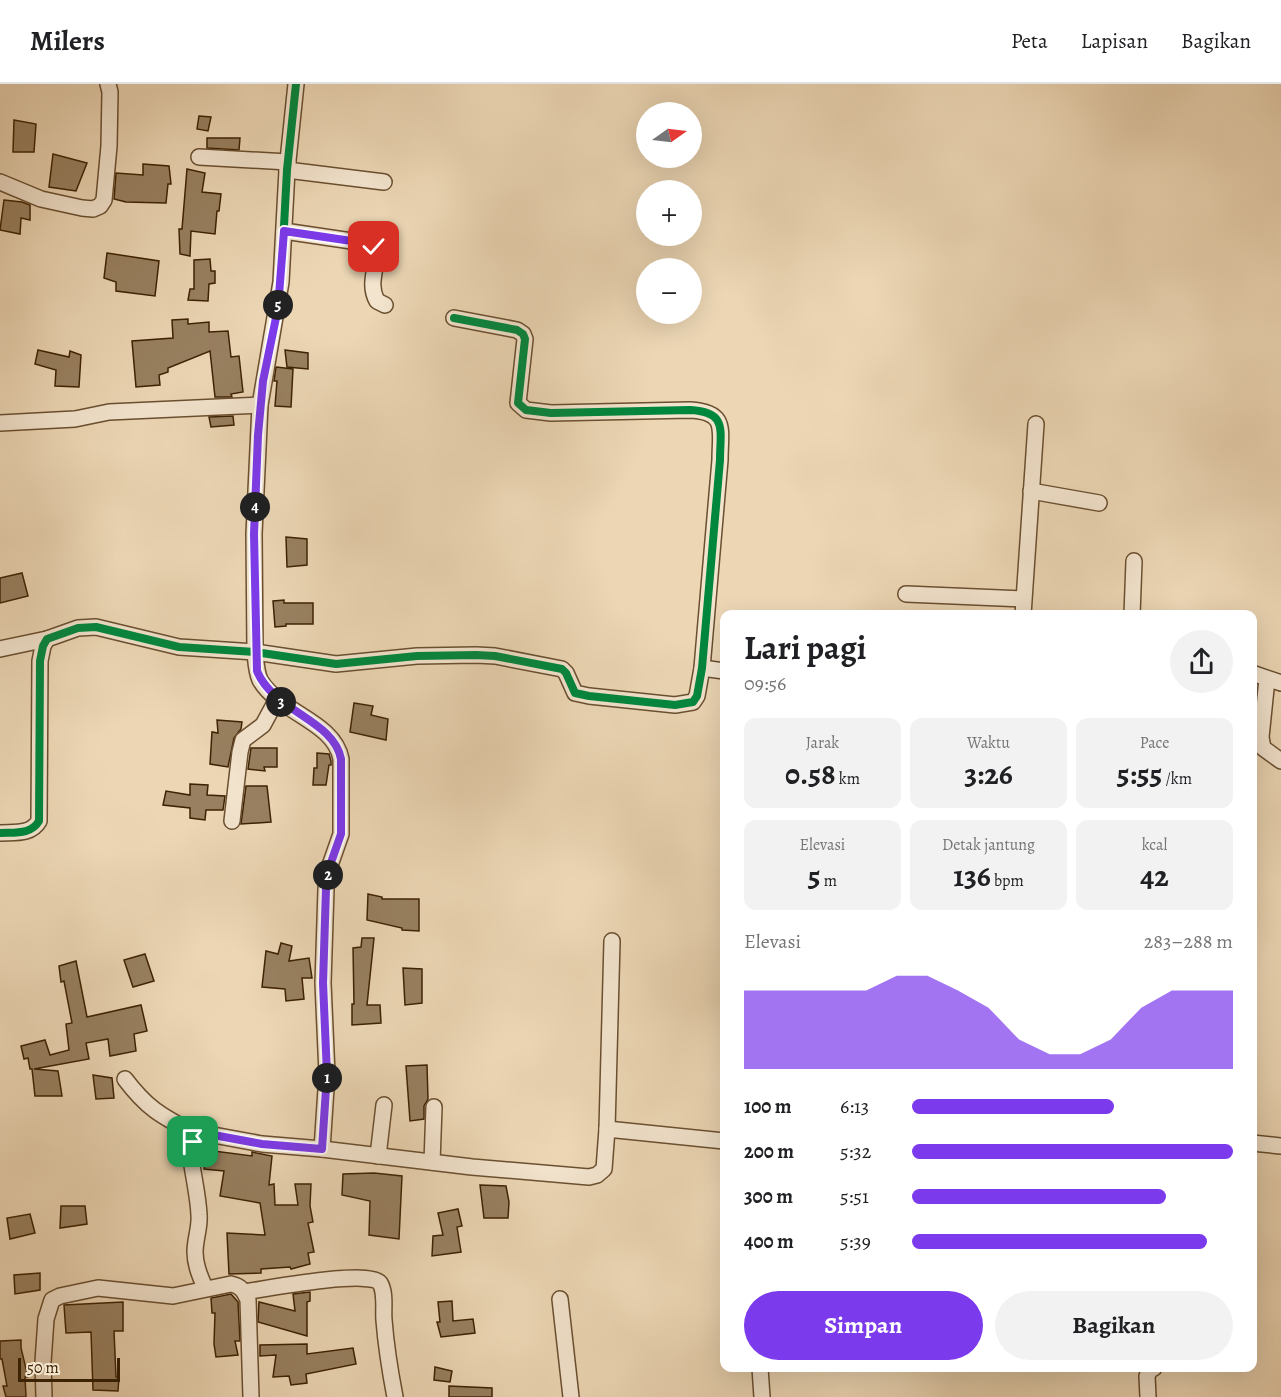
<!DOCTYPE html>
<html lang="id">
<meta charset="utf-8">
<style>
body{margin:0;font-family:Alegreya,serif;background:#f2f2f2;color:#202124;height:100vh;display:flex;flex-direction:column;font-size:22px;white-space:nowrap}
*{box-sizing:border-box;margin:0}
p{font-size:20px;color:#757577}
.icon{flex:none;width:33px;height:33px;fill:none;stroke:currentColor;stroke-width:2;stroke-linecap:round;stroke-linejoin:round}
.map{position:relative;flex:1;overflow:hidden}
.sheet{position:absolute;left:720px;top:526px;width:537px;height:762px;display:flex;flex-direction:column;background:#fff;border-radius:12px;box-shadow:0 6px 24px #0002}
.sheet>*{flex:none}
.needle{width:39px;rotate:76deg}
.fabs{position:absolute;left:636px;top:18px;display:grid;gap:12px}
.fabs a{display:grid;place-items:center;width:66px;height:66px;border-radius:50%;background:#fff;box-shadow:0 6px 24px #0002;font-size:30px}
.scale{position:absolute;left:18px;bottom:15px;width:102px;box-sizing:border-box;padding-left:6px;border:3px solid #3e2204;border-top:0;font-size:16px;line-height:21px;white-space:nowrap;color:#3e2204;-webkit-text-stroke:4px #f3e4ce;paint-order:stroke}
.pin{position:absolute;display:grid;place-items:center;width:51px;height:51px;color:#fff;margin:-26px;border-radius:12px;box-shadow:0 3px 9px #0006}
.km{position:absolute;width:30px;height:30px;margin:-15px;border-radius:50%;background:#222;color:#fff;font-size:16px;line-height:30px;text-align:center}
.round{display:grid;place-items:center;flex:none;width:63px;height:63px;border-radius:32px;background:#f2f2f2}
.summary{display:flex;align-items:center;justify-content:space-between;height:102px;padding:0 24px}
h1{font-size:33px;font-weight:700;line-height:45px}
.stats{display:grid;grid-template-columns:repeat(3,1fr);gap:9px;height:102px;padding:6px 24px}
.stats div{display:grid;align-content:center;border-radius:12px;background:#f2f2f2;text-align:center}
.stats b{font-size:30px;font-weight:700}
.stats small{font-size:16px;font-weight:400}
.stats p{font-size:16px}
.chart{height:168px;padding:12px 24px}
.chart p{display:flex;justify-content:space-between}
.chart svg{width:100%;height:108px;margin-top:6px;fill:#7c3aed;opacity:.7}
.action{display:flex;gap:12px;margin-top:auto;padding:12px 24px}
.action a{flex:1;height:69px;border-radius:36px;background:#7c3aed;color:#fff;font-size:24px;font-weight:700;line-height:69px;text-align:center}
.action a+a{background:#f2f2f2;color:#202124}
ul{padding:0 24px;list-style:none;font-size:20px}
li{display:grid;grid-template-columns:96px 72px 1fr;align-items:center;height:45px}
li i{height:15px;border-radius:8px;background:#7c3aed}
header{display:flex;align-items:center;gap:36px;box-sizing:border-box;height:84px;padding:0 30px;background:#fff;border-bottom:2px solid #e0e0e0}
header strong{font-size:28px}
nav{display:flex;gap:33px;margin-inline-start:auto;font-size:21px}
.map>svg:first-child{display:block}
</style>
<header>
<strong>Milers</strong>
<nav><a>Peta</a><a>Lapisan</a><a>Bagikan</a></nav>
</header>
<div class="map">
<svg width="1281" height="1313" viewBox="0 0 1281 1313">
<rect width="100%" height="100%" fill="#ecd6b4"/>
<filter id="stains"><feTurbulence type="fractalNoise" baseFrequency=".00333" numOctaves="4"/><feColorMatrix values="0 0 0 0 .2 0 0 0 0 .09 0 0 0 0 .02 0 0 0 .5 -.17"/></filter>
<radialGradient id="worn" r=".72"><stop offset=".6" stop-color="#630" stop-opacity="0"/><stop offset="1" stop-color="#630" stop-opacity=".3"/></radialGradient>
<g fill="#988060" stroke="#3e2204" stroke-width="1.5">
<polygon points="199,32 211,33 208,47 197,45"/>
<polygon points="14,36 36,40 34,68 13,68"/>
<polygon points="207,54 240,54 239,66 207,64"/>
<polygon points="53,70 87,79 76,107 49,103"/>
<polygon points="143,80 169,82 171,100 168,100 166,119 126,118 114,115 116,89 143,91"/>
<polygon points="187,85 205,89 202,108 221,110 219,127 217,127 215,150 191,147 190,172 180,170 179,145 182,145"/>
<polygon points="4,116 22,118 30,121 30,136 21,134 20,150 0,146"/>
<polygon points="107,169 159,177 155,212 116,207 116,198 104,194"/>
<polygon points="210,175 211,187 215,187 215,199 209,200 208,217 188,216 190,205 194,205 194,176"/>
<polygon points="188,235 188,240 209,238 209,248 228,247 231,273 239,272 243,308 231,310 232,313 215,313 210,267 168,284 168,288 159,291 160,301 136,303 132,257 173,254 172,236"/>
<polygon points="38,266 69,273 70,267 81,271 79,303 55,302 56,286 35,280"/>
<polygon points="285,266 308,269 308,285 287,283"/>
<polygon points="276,283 293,285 291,323 275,322 277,297 274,297"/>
<polygon points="233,332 234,341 211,343 209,333"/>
<polygon points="286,453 307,455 307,481 287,483"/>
<polygon points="22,489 28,512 0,519 0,494"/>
<polygon points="284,516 284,519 313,519 313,540 286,540 286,542 275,543 273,517"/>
<polygon points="354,619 373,622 371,631 388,635 386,656 350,648"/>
<polygon points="217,636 242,638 241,645 234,654 228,683 210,680 212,648 218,649"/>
<polygon points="251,664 277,664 277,683 264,683 265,687 248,685"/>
<polygon points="317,669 329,670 331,677 331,681 329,681 326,701 313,701 314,684 317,684"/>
<polygon points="190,700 208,701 207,711 225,712 223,726 206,726 205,736 190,734 190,724 163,721 166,707 190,711"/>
<polygon points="246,702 267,702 271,738 241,740"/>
<polygon points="368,810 382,813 382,815 419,815 419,847 402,846 402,844 367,836"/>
<polygon points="362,854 374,854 367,921 380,921 381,939 352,941 352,920 354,920 353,864 361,863"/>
<polygon points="281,859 292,862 289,877 309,874 312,894 302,894 304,915 286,917 285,905 262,903 266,867 278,870"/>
<polygon points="145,870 154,897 133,903 124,876"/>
<polygon points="76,877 87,933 141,921 147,947 134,950 136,967 110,972 108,955 86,959 89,975 34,985 58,987 62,1012 35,1012 32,985 30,985 28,974 24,975 21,962 45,956 50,971 69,966 66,940 72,939 64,897 61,898 59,882"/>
<polygon points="403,884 422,885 422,919 405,921"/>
<polygon points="427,981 428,1015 424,1022 424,1035 410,1037 406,982"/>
<polygon points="93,991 112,994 114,1014 96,1015"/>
<polygon points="206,1066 252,1072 252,1068 272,1072 269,1101 274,1100 275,1121 298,1121 295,1100 311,1100 310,1122 313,1138 308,1139 314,1168 308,1169 310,1180 291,1185 290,1183 261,1185 261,1189 229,1190 227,1149 265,1151 260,1119 220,1112 224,1087 204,1085"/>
<polygon points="374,1089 402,1092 399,1155 369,1151 370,1117 342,1111 343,1090"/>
<polygon points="480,1101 506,1102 509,1118 508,1134 484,1134"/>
<polygon points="61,1122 85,1122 87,1140 60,1144"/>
<polygon points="458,1125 462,1142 457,1143 461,1168 432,1172 433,1152 443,1151 438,1129"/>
<polygon points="30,1130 35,1149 10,1155 7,1134"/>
<polygon points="40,1189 40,1206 15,1210 14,1191"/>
<polygon points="310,1208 310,1217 307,1218 307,1252 258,1238 259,1218 295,1227 293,1210"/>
<polygon points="231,1210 238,1218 240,1257 235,1257 238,1271 216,1273 214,1260 215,1229 212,1229 211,1214"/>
<polygon points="452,1217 453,1237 473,1235 475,1249 441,1253 437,1238 440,1238 438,1218"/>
<polygon points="123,1218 123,1247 114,1247 116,1293 119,1293 118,1307 93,1306 91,1248 66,1249 64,1221"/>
<polygon points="21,1256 21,1264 28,1293 25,1293 26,1313 6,1313 3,1302 7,1302 2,1275 0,1275 0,1257"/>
<polygon points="307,1260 307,1270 353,1264 356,1280 306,1290 307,1299 291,1301 289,1292 273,1293 276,1271 260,1272 260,1261"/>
<polygon points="435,1283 452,1287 450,1298 434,1296"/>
<polygon points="449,1302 492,1304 492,1313 449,1313"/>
</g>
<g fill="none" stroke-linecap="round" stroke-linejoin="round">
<g stroke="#6a4f30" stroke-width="18">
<g id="minor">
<path d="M296 0 287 86 281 198 260 321 254 450 255 568C256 578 256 587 260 596 279 629 334 637 341 675V750L328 787 326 805 323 899 327 990 322 1065"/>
<polyline points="199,73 288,78"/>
<polyline points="287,86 384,98"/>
<polyline points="0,98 41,115 82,124 93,125 100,122 104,116 109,62 110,8 108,0"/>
<path d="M284 147 365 159 374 163C381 180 366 197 377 217L385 221"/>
<polyline points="0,339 75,335 109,328 260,321"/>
<polyline points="1031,407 1099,419"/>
<polyline points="906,510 1023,515"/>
<polyline points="1023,531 1036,340"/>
<polyline points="1132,531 1134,477"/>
<polyline points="0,565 47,555"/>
<polyline points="702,584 724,587"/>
<polyline points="1252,589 1281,599"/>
<polyline points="1267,595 1261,653 1263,664 1281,677"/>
<polyline points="232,737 240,668 243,656 263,641 277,615"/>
<path d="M0 749C14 748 31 751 39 737L40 577 43 562 47 555 78 544 96 543 179 563 255 568 336 580 417 572 476 571 495 572 562 585 566 589 575 609 589 612 675 621 693 618 697 612 702 584 720 376C720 346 728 328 690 326L551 329 526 326 518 319 525 255 523 250 517 246 454 234"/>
<path d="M125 995C149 1027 164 1033 199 1052"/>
<polyline points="607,1045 612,857"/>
<polyline points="1252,1059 1281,1062"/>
<polyline points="378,1072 384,1021"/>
<polyline points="432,1078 434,1023"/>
<path d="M205 1204C200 1192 195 1181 195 1168 195 1155 200 1144 199 1131 198 1109 192 1088 190 1066L193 1058 199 1052 208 1050 262 1060 322 1065 472 1083 589 1093 597 1091 604 1085 607 1045 724 1057"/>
<path d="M245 1208C264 1205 370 1185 380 1199 386 1209 383 1225 384 1236 386 1262 390 1287 395 1313"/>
<polyline points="560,1215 571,1313"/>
<polyline points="760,1284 762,1313"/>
<path d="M44 1313 43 1278 46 1235 52 1216 60 1212 98 1204 173 1212 231 1200C241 1202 244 1207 248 1216L251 1313"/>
<polyline points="1148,1313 1147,1292 1150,1286 1154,1284"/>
</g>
</g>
<use href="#minor" stroke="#f3e4ce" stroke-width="15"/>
<g stroke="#f3e4ce" stroke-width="11">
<g id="cycleway">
<path d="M296 0 287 86 281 198 260 321 254 450 255 568C256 578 256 587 260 596 279 629 334 637 341 675V750L328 787 326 805 323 899 327 990 322 1065"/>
<path d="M0 749C14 748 31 751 39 737L40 577 43 562 47 555 78 544 96 543 179 563 255 568 336 580 417 572 476 571 495 572 562 585 566 589 575 609 589 612 675 621 693 618 697 612 702 584 720 376C720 346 728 328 690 326L551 329 526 326 518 319 525 255 523 250 517 246 454 234"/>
</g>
</g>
<use href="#cycleway" stroke="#00873e" stroke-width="8"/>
</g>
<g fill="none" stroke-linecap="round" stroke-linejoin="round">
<g stroke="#fff" stroke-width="12">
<path id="route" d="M193 1058 199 1052 208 1050 262 1060 322 1065 327 990 323 899 326 805 328 787 341 750V675C334 636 274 628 257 587L254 450 258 351 263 297 278 224 284 147 365 159 374 163"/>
</g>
<use href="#route" stroke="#7c3aed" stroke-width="8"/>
</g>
<rect width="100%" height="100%" filter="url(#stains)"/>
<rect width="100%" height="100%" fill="url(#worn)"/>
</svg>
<div class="fabs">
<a><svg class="needle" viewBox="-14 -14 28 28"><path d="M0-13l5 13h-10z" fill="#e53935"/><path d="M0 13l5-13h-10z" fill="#757577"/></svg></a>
<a>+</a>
<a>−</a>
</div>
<div class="scale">50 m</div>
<div class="pin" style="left:193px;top:1058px;background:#1e9e55"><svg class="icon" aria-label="arrive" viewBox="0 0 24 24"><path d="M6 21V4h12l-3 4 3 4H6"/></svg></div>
<div class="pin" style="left:374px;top:163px;background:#d93025"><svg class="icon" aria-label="check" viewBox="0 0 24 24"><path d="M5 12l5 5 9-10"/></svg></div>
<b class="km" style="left:327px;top:994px">1</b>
<b class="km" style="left:328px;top:791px">2</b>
<b class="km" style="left:281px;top:618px">3</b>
<b class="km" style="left:255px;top:423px">4</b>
<b class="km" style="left:278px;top:221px">5</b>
<section class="sheet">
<div class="summary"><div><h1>Lari pagi</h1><p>09:56</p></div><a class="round"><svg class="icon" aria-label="share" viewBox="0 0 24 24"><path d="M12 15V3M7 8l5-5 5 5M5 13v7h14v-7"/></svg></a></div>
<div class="stats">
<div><p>Jarak</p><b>0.58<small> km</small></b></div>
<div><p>Waktu</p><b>3:26</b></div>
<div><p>Pace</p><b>5:55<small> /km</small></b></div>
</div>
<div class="stats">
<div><p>Elevasi</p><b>5<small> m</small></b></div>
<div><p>Detak jantung</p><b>136<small> bpm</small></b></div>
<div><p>kcal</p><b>42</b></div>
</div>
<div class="chart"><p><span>Elevasi</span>283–288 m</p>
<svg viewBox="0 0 160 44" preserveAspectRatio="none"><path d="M0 44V12L10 12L20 12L30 12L40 12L50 6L60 6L70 12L80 19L90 32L100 38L110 38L120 32L130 19L140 12L150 12L160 12V44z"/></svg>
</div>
<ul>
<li><b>100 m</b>6:13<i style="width:63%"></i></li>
<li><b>200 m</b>5:32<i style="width:100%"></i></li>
<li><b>300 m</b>5:51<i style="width:79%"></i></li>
<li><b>400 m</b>5:39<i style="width:92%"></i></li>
</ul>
<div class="action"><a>Simpan</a><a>Bagikan</a></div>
</section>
</div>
